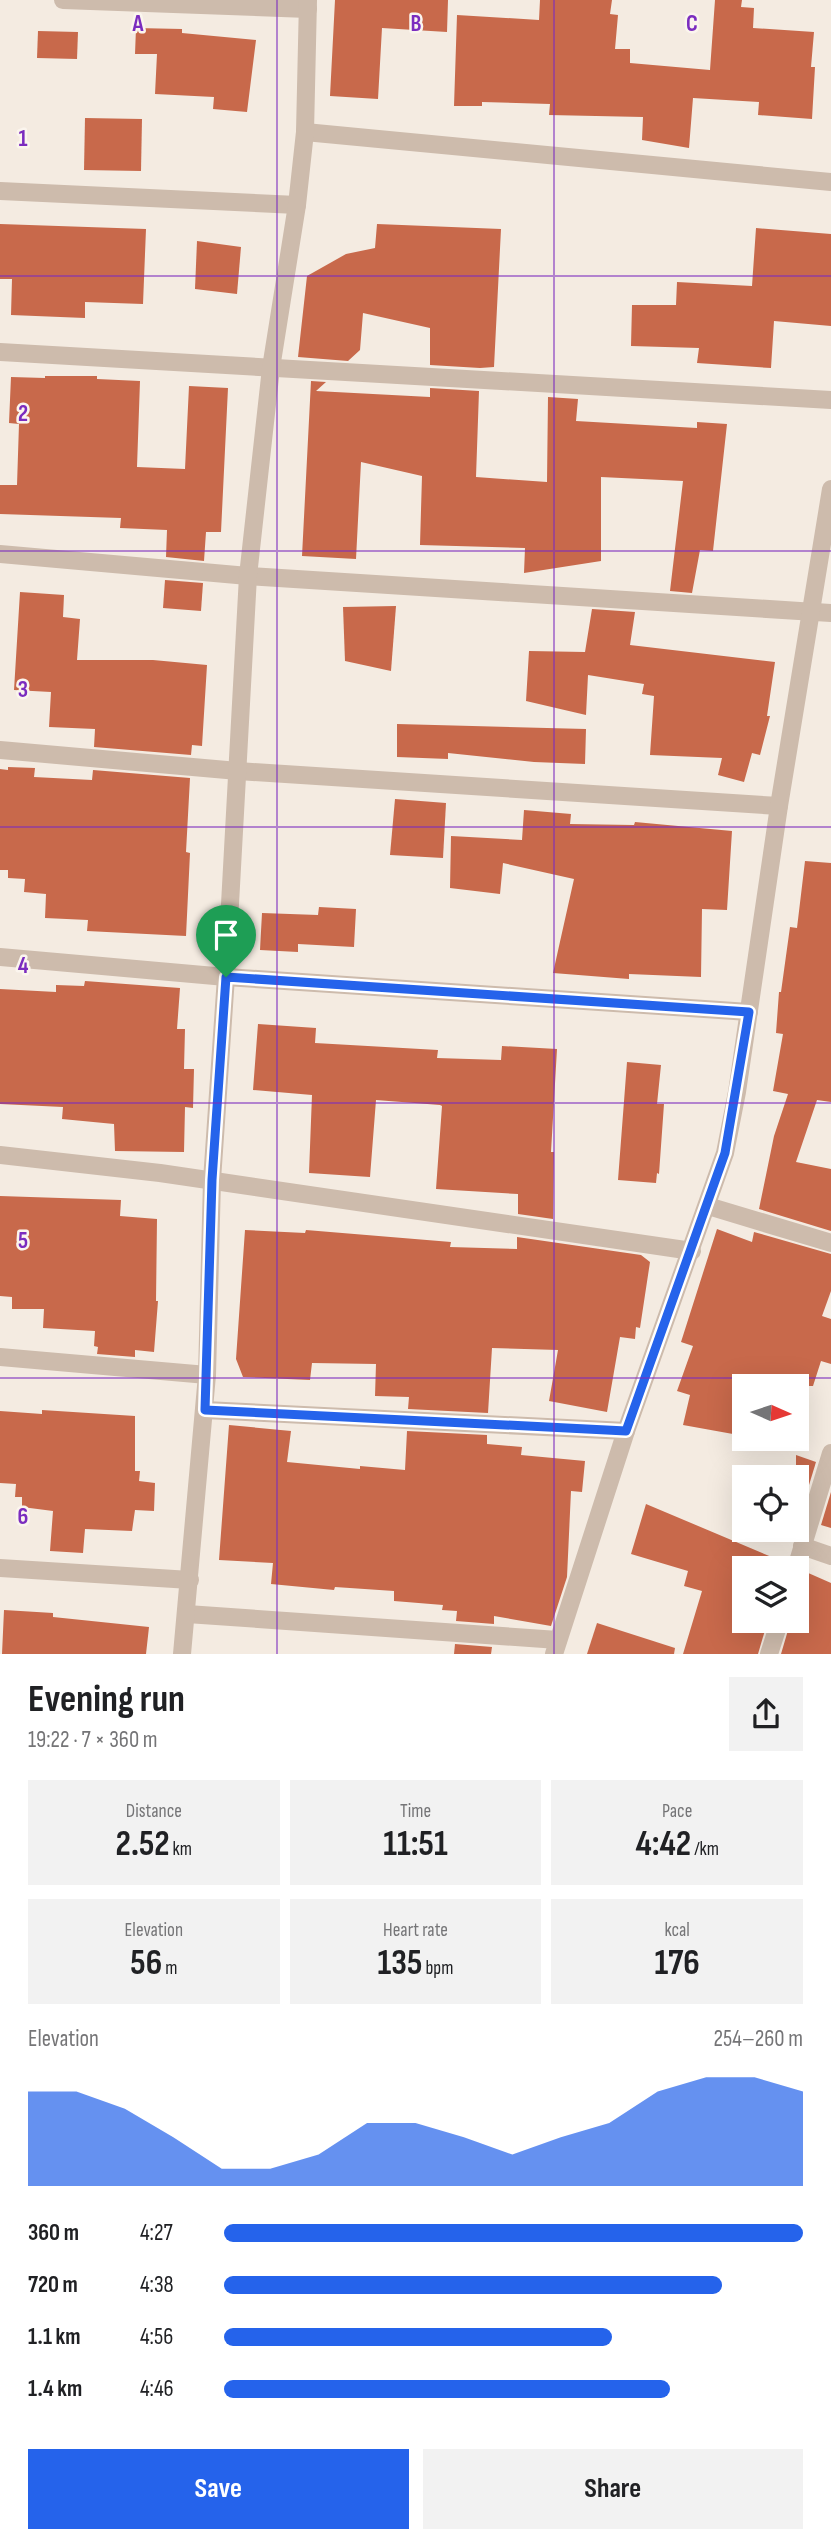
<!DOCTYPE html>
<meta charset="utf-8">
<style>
body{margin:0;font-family:"Sofia Sans Condensed",sans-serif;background:#f2f2f2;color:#202124;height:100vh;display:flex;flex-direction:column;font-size:26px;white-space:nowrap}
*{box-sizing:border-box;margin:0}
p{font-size:23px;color:#757577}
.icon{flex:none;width:38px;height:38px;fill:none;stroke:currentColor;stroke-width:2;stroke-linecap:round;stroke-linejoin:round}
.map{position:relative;height:1654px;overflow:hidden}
.sheet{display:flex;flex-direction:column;background:#fff;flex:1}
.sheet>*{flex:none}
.needle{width:46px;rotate:93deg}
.controls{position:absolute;left:732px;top:1374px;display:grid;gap:14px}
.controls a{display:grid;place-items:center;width:77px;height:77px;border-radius:0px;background:#fff;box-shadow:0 7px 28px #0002;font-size:35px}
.pin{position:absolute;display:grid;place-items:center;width:60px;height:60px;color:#fff;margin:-72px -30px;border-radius:50% 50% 50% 0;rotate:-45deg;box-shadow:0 0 7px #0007}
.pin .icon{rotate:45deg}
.round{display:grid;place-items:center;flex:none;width:74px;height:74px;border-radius:0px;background:#f2f2f2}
.headline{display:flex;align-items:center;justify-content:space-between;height:119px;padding:0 28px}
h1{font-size:38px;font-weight:700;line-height:52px}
.figures{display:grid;grid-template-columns:repeat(3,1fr);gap:10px;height:119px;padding:7px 28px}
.figures div{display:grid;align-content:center;border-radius:0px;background:#f2f2f2;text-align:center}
.figures b{font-size:35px;font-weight:700}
.figures small{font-size:19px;font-weight:400}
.figures p{font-size:19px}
.chart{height:196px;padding:14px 28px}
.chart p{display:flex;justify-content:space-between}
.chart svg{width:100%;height:126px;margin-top:7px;fill:#2563eb;opacity:.7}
.action{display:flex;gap:14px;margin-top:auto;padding:14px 28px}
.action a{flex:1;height:80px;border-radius:0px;background:#2563eb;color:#fff;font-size:28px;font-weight:700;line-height:80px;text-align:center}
.action a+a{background:#f2f2f2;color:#202124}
ul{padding:0 28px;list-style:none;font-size:23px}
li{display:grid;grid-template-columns:112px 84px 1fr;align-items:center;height:52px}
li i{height:18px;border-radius:9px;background:#2563eb}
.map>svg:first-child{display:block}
</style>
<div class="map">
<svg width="831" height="1654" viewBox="0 0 831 1654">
<rect width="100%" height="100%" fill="#f4ebe1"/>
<g fill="#c8694b">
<polygon points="335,0 448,0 447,32 382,28 378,99 330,96"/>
<polygon points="540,0 612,0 610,14 618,15 615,49 630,49 630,63 710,70 715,0 742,0 741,7 754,8 753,28 814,32 811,67 815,67 812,119 758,115 759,102 693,98 689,148 642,140 643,117 549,115 550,104 482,102 482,106 454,106 457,15 539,20"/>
<polygon points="136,28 182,29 182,33 256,40 247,112 213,109 214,97 155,94 157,54 135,54"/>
<polygon points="38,31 78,32 77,59 37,58"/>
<polygon points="85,118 142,119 141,171 84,170"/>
<polygon points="0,224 146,229 143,304 85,302 85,318 11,315 12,279 0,279"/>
<polygon points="377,224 501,229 494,367 480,368 430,365 430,328 363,313 360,350 348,361 298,357 307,276 346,254 375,248"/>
<polygon points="756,228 831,234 831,326 774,321 771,368 697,363 699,348 631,346 632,305 676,305 677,282 752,286"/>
<polygon points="197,241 241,247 237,294 195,289"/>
<polygon points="45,376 97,376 97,379 140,381 137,467 185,469 189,386 228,388 221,532 206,532 204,561 166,557 167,530 120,528 121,518 0,514 0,485 17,485 19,424 9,423 11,377 45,378"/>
<polygon points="311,381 326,382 316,391 430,397 430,388 479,391 476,477 547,482 548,397 578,399 576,421 697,428 697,422 727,424 713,551 700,550 692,593 670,591 683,481 601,477 601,561 524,573 525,548 420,545 422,476 361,462 356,559 302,556"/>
<polygon points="165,580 203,583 201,611 163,608"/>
<polygon points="20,592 64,595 63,617 80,619 77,660 153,660 207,665 202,746 192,745 191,755 94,747 95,729 49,727 51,692 14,690"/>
<polygon points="396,606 391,671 345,661 343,607"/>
<polygon points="592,609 635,612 630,645 775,662 767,716 770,716 760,755 752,753 744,782 718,775 722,758 650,755 654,696 642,694 644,684 588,675 586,715 526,701 529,651 585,652"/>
<polygon points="397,724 586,729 585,764 534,762 448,753 448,759 397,757"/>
<polygon points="8,767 35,768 34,777 92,780 93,770 190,778 186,852 190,853 186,936 87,931 88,920 45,918 46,894 24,892 25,879 8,878 8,870 0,870 0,769 8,770"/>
<polygon points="395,799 446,803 443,858 390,855"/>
<polygon points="524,810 571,814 570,824 634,825 635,822 732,831 727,910 702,909 701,977 629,974 629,979 553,973 574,879 503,863 500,894 450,888 451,836 522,840"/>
<polygon points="805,861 831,863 831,1102 817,1100 796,1162 831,1169 831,1231 759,1209 774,1136 788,1094 773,1091 783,1034 776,1033 779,992 781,992 790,927 797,928"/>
<polygon points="319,907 356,909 354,947 298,944 298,952 260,950 262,913 318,915"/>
<polygon points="85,981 180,988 177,1029 185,1029 184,1069 194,1069 193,1108 185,1107 184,1152 115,1151 114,1124 62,1119 63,1107 0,1104 0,989 56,992 56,985 84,986"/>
<polygon points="258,1024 316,1028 315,1043 438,1050 437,1058 501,1060 502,1046 557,1049 551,1152 554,1152 553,1219 518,1214 518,1194 436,1189 442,1106 440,1105 376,1100 370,1177 309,1173 312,1095 253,1090"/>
<polygon points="627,1062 661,1065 657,1104 664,1104 659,1174 657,1173 656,1183 618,1180"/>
<polygon points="0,1196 121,1200 120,1216 157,1219 156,1301 158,1301 154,1352 135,1350 135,1357 97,1354 98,1347 94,1346 95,1331 43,1328 44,1309 12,1309 12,1297 0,1296"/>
<polygon points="717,1229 752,1242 754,1232 831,1254 831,1291 822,1316 831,1319 831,1364 821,1361 813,1386 744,1386 744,1436 683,1425 690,1395 677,1391 693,1346 681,1342"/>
<polygon points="245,1230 305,1233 306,1230 451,1242 450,1247 517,1249 517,1237 641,1255 650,1262 640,1328 636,1327 635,1339 620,1337 607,1412 549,1401 558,1350 492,1348 488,1413 408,1409 409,1397 375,1396 376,1364 312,1363 310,1380 243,1377 236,1359"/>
<polygon points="42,1410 135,1416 135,1471 140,1471 139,1481 155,1483 154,1511 135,1510 132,1531 85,1529 83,1553 50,1551 53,1511 22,1507 22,1497 15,1497 16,1484 0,1483 0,1411 42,1414"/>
<polygon points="229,1425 291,1431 287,1462 360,1469 360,1466 405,1470 407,1431 487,1435 487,1444 522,1447 521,1455 585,1461 582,1492 571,1491 567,1577 551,1626 494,1616 494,1624 456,1621 457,1611 442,1610 443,1605 394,1601 394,1591 335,1587 334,1590 271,1584 273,1563 219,1560"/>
<polygon points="796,1455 816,1462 799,1518 796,1516"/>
<polygon points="831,1492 831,1528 821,1525"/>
<polygon points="646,1504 786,1563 785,1568 744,1568 744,1620 768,1620 758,1654 683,1654 702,1591 684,1586 688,1571 631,1554"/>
<polygon points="806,1572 831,1583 831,1654 781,1654 791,1620 796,1620 796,1579 803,1577"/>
<polygon points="4,1610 53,1613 53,1617 149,1627 146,1654 2,1654"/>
<polygon points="597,1623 675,1648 674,1654 587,1654"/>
<polygon points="455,1644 492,1647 491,1654 454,1654"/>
</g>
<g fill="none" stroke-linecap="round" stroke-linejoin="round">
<g stroke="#cdbbac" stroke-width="18">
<polyline points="63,0 308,9"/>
<polyline points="305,132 831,182"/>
<polyline points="0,191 297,205"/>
<polyline points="0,352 831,400"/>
<polyline points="0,554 248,576 831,613"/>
<polyline points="0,750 238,771 779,806"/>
<polyline points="0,957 226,977 749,1012"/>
<polyline points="0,1155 160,1173 692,1251"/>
<polyline points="708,1206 831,1243"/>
<polyline points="0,1357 207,1375"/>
<polyline points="205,1410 626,1431"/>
<polyline points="802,1546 831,1556"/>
<polyline points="0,1568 190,1580"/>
<polyline points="796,1568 831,1453"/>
<polyline points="187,1614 558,1640"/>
<polyline points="182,1654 207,1375 212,1180 226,977 248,576 271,368 297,205 305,132 308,0"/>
<polyline points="554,1654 626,1431 725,1153 737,1092 779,806 831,489"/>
<polyline points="769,1654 780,1620"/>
</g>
</g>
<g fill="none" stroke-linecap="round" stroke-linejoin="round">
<g stroke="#fff" stroke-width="14">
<polygon id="route" points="226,977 749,1012 725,1153 626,1431 205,1410 212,1180"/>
</g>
<use href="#route" stroke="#2563eb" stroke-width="9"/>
</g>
<path fill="none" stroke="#7b2cbf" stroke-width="2" stroke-opacity="0.55" d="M277 0V1654M554 0V1654M0 276H831M0 551H831M0 827H831M0 1103H831M0 1378H831"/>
<g font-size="23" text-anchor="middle" font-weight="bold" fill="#7b2cbf" stroke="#fbf5ee" stroke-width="5" stroke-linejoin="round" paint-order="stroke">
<text x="138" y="31">A</text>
<text x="416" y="31">B</text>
<text x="692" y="31">C</text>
<text x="23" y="146">1</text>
<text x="23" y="421">2</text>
<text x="23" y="697">3</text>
<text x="23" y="973">4</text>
<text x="23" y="1248">5</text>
<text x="23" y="1524">6</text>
</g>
</svg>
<div class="controls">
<a><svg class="needle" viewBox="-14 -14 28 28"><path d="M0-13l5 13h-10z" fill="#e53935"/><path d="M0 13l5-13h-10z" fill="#757577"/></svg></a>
<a><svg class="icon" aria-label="locate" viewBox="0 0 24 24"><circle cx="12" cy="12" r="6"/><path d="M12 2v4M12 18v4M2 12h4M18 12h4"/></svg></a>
<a><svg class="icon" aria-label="layers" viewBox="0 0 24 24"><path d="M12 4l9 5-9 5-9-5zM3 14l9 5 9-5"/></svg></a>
</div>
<div class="pin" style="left:226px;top:977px;background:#1e9e55"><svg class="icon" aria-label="arrive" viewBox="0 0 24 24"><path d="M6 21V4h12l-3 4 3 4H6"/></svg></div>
</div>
<section class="sheet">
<div class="headline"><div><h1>Evening run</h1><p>19:22 · 7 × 360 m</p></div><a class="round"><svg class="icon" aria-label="share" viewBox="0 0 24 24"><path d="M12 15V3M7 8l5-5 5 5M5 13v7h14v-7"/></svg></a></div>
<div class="figures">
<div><p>Distance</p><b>2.52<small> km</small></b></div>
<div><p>Time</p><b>11:51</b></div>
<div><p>Pace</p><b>4:42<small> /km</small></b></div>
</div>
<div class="figures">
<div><p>Elevation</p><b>56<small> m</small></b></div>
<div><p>Heart rate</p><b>135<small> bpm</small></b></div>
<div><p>kcal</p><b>176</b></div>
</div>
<div class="chart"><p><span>Elevation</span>254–260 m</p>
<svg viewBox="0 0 160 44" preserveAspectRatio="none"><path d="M0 44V11L10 11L20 17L30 27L40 38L50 38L60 33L70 22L80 22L90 27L100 33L110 27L120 22L130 11L140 6L150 6L160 11V44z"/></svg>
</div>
<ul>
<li><b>360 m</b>4:27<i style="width:100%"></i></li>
<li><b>720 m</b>4:38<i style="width:86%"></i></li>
<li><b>1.1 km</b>4:56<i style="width:67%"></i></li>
<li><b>1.4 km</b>4:46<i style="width:77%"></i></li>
</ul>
<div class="action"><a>Save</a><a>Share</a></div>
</section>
